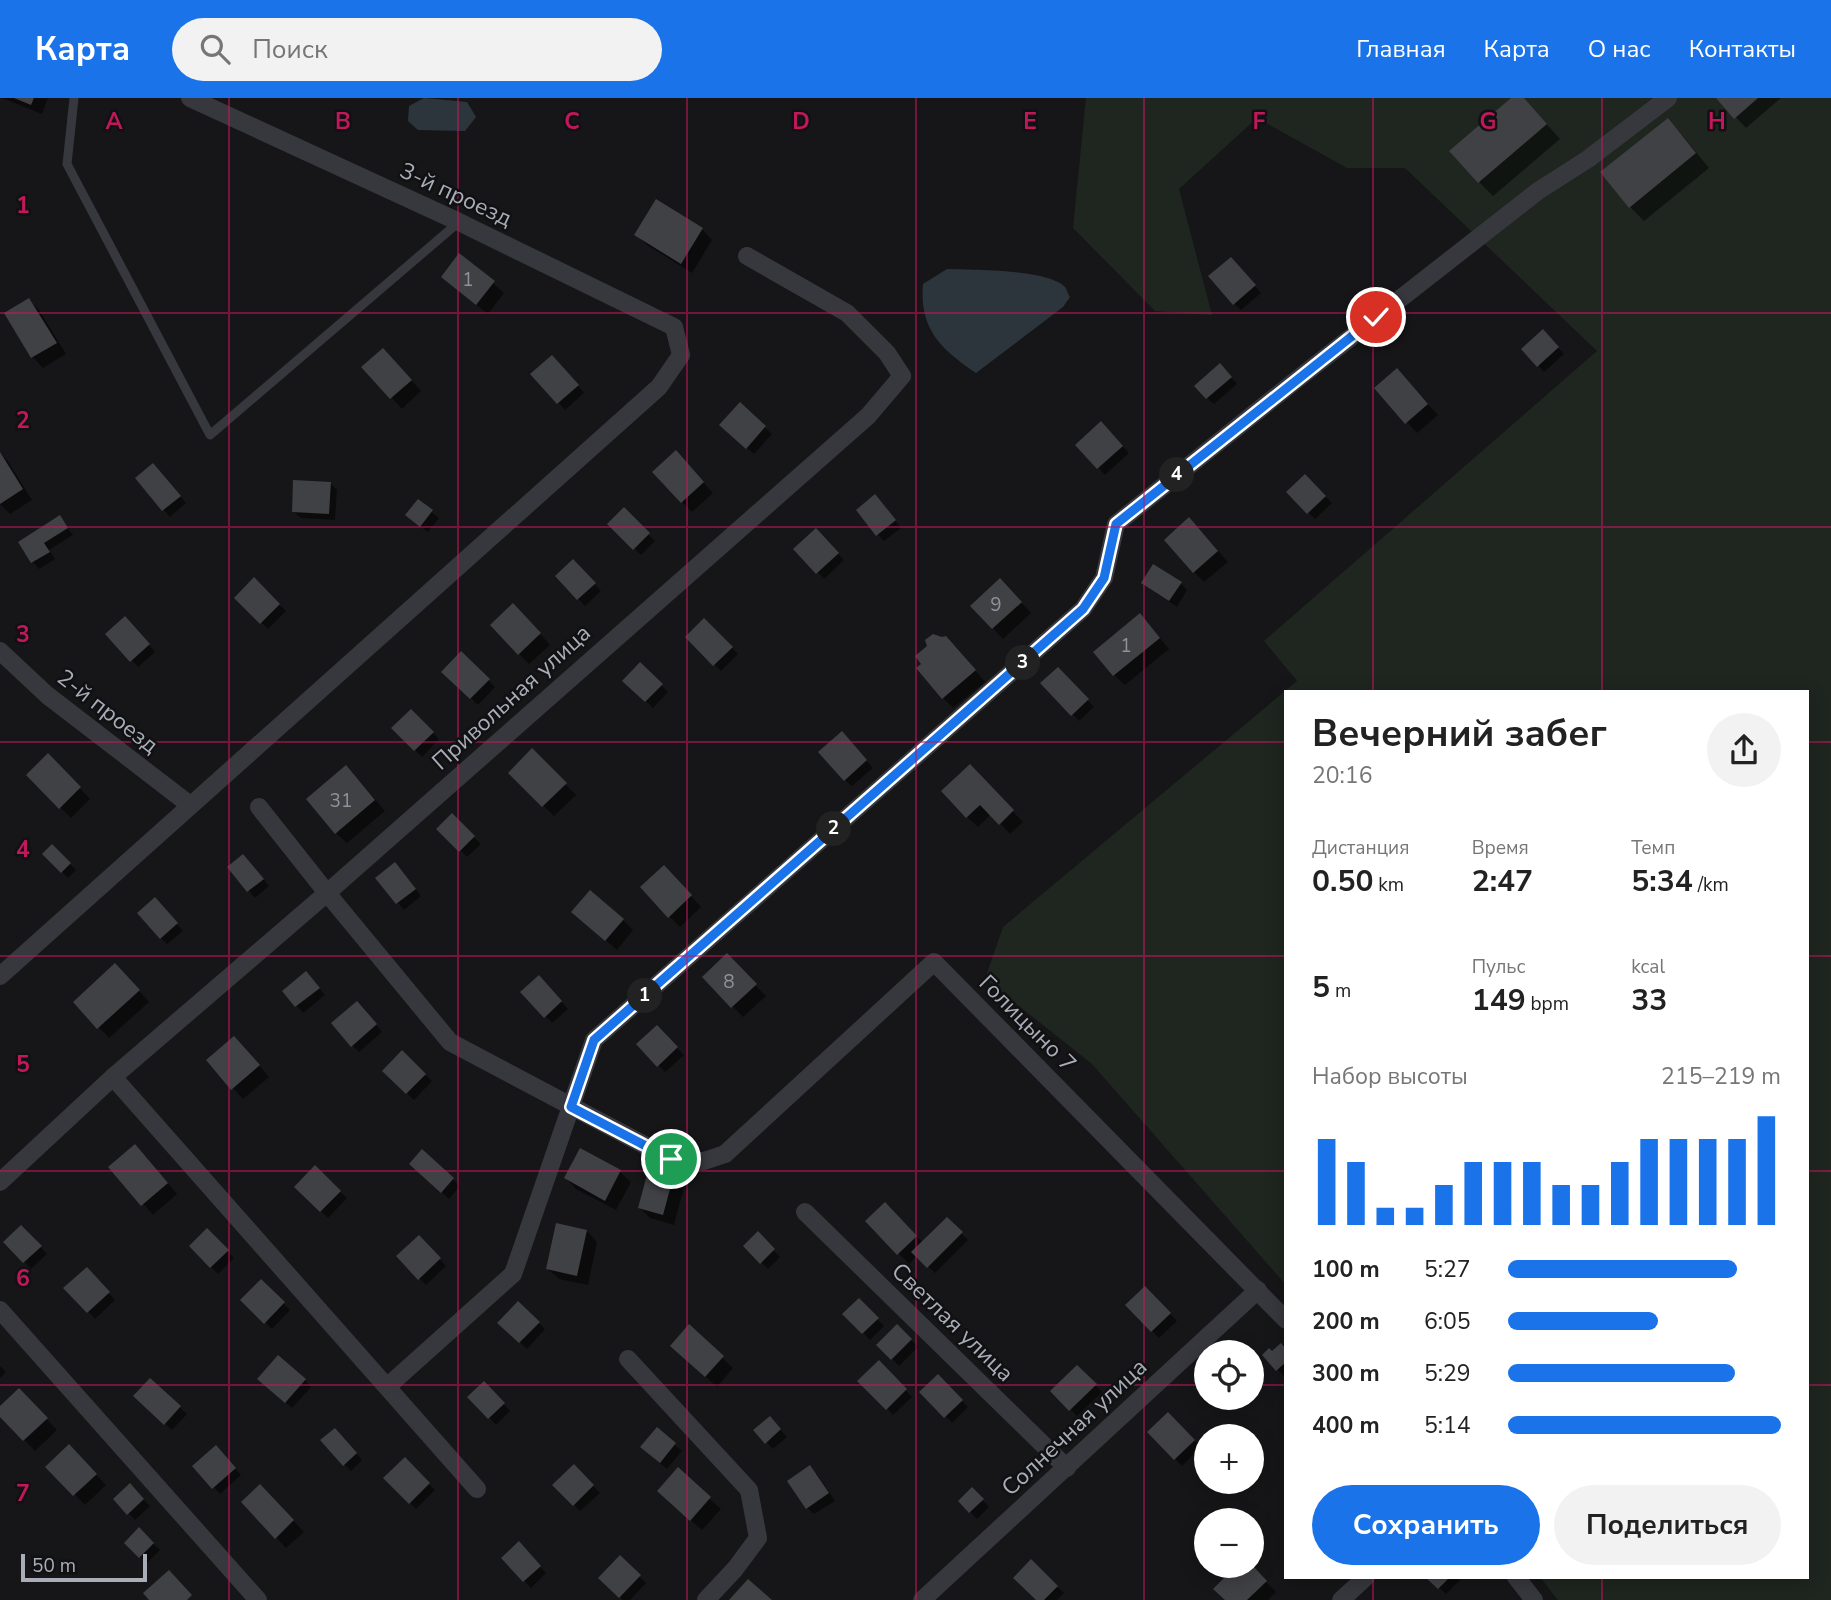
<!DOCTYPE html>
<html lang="ru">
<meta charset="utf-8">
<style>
body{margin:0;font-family:"Nunito Sans",sans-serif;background:#f2f2f2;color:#222;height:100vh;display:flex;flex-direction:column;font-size:26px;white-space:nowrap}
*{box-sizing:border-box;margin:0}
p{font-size:23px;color:#767676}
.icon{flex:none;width:38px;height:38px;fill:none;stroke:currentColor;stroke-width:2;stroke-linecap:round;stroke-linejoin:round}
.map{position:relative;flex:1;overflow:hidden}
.drawer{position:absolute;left:1284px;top:592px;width:525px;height:889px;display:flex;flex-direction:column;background:#fff;border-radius:0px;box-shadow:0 4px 18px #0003}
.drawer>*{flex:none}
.tools{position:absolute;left:1194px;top:1242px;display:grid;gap:14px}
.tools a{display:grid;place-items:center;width:70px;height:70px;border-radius:50%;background:#fff;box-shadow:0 4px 18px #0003;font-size:35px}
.scale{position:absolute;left:21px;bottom:18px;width:126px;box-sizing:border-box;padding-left:7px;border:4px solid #a8adb8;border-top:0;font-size:19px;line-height:24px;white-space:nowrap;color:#a8adb8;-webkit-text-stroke:5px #111113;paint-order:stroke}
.pin{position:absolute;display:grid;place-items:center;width:60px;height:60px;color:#fff;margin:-30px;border:4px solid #fff;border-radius:50%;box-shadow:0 2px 7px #0007}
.km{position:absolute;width:35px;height:35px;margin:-18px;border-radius:50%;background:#222;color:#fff;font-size:19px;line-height:35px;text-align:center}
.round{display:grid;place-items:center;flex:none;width:74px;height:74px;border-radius:37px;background:#f2f2f2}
.overview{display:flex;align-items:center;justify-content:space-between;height:119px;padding:0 28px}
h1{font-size:38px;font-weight:700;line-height:52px}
.stats{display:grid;grid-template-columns:repeat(3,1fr);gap:10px;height:119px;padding:7px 28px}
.stats div{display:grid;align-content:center}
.stats b{font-size:30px;font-weight:700}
.stats small{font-size:19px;font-weight:400}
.stats p{font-size:19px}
.chart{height:196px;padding:14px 28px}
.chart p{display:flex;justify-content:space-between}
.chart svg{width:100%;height:126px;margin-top:7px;stroke:#1a73e8;stroke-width:6}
.button{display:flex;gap:14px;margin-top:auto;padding:14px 28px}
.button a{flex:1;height:80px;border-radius:42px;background:#1a73e8;color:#fff;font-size:28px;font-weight:700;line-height:80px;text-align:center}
.button a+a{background:#f2f2f2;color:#222}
ul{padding:0 28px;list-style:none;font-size:23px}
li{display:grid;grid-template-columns:112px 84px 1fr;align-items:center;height:52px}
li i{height:18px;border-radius:9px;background:#1a73e8}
header{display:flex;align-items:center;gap:42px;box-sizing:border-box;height:98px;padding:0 35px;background:#1a73e8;color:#fff}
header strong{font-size:33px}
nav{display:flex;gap:38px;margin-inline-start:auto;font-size:24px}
.search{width:490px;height:63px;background:#f2f2f2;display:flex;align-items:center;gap:18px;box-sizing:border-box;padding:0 24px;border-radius:38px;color:#767676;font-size:26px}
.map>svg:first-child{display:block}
</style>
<header>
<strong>Карта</strong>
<div class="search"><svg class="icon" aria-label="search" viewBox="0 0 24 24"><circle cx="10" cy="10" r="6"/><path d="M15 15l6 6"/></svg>Поиск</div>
<nav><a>Главная</a><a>Карта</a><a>О нас</a><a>Контакты</a></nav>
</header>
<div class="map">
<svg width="1831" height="1502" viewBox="0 0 1831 1502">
<rect width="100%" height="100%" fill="#161618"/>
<polygon fill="#1e261f" points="1086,0 1831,0 1831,1502 1558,1502 1540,1479 1808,1479 1808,593 1286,593 1286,1187 1092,966 985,881 1003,829 1297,583 1264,543 1597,253 1405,70 1347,70 1257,20 1179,91 1212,217 1155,213 1073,130"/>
<g fill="#2c353c">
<polygon points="424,0 467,4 476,19 465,33 418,32 408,23 409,8"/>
<path d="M947 171C973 172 1047 171 1065 189 1066 190 1069 198 1070 199L1063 209 976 275C941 251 919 231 923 186Z"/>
</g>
<g fill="#0007">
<polygon points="2,0 48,0 42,16"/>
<polygon points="1513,0 1523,0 1560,41 1493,98 1479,84"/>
<polygon points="1718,0 1781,0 1746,30"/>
<polygon points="1667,22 1682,37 1709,70 1644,123 1630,109"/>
<polygon points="702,131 712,142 692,175 647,147 636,137"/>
<polygon points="1238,168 1261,195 1241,212 1234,206"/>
<polygon points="443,179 493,185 504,195 488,216 454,189"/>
<polygon points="29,202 39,212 66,256 43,270 33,259 6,216"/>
<polygon points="1543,233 1564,256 1544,274 1523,251"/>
<polygon points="393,262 421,293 402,311 364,270"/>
<polygon points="558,265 584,295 565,312 533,276"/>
<polygon points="1227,274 1237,286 1214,306 1207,300"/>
<polygon points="1407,283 1438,317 1417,335 1376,290"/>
<polygon points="740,307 772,336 754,356 728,334"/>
<polygon points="1108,332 1129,355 1105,377 1078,347"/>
<polygon points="0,355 7,362 32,402 10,416 0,406"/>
<polygon points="686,365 713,395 692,414 682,404"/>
<polygon points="160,374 186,405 170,419 137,381"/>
<polygon points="1305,378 1332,405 1315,421 1289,394"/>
<polygon points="330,385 337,392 335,422 301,420 294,414"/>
<polygon points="418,403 439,420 428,434 414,424"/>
<polygon points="882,405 901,430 884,443 877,436"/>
<polygon points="624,412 655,443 641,457 610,426"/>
<polygon points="60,420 73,437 49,452 55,461 39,471 33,464 20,444"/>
<polygon points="1200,432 1228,464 1204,484 1194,474"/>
<polygon points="816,433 844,462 824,481 796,451"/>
<polygon points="573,463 601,493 585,508 557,478"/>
<polygon points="254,482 286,513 268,531 237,500"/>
<polygon points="1143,485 1181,485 1187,492 1177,509 1150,491"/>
<polygon points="1011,493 1031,515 1003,541 993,530"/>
<polygon points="524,518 550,547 529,566 519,556"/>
<polygon points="704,522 738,556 721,573 687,539"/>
<polygon points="132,527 155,554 138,569 108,536"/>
<polygon points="1150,528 1169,551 1125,587 1114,577"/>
<polygon points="957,550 985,584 953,610 943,600 924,566"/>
<polygon points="461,556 495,589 478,607 444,574"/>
<polygon points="640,567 668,594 653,610 625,583"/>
<polygon points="1058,571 1094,609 1079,623 1043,585"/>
<polygon points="411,613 439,641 422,659 394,630"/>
<polygon points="848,642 873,670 852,688 845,682"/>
<polygon points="532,653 576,697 554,718 510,675"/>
<polygon points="48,657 90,701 71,720 28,677"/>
<polygon points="981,679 1023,724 1010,736 991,716 978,729 967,719"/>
<polygon points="357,680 385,713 347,745 336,735"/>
<polygon points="452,718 481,746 467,759 439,731"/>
<polygon points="52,748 76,772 68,780 44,756"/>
<polygon points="250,765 269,788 255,800 229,769"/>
<polygon points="402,773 421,798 404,812 378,780"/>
<polygon points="674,780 701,809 680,829 669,818"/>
<polygon points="161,808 183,833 167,846 161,840"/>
<polygon points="623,822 633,832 617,852 584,824"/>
<polygon points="727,858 766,898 743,919 704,879"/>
<polygon points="126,878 149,904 109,940 75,904"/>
<polygon points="313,882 325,897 303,915 284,893"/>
<polygon points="545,886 568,911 552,925 523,894"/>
<polygon points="364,912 382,934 359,954 352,947"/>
<polygon points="657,929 684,957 665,974 639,946"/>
<polygon points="244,950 269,979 243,1001 233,990"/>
<polygon points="402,954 432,983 414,1002 384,973"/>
<polygon points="581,1052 620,1074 631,1084 616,1112 576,1091 566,1080"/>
<polygon points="422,1054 460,1088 449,1101 418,1073"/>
<polygon points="146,1059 177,1096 153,1117 111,1070"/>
<polygon points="315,1070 347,1100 328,1120 296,1089"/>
<polygon points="675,1071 686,1082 674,1127 650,1120 640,1110"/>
<polygon points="885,1106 923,1145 947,1121 968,1142 935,1175 917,1158 909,1166 867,1123"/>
<polygon points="21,1129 47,1156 31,1171 6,1144"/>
<polygon points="207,1132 234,1160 218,1176 191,1148"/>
<polygon points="587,1133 597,1144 588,1187 559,1181 548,1171"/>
<polygon points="758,1136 780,1159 768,1171 745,1148"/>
<polygon points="419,1140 446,1168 426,1187 399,1158"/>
<polygon points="93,1178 115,1202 95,1221 66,1190"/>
<polygon points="261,1184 290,1212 272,1231 243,1202"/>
<polygon points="1145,1190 1177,1223 1159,1240 1127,1207"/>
<polygon points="859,1202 884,1228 870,1242 845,1216"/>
<polygon points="518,1205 545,1231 527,1251 500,1225"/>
<polygon points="897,1228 918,1249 899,1268 878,1247"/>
<polygon points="689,1229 733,1270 717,1289 683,1258"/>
<polygon points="1281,1247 1286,1253 1286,1276 1284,1278 1264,1257 1272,1255"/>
<polygon points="879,1265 912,1299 893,1317 860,1283"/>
<polygon points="0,1268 6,1274 0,1280"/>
<polygon points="1077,1269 1102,1294 1077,1318 1053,1293"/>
<polygon points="938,1278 968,1309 952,1325 922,1294"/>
<polygon points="150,1282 187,1316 172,1332 142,1305"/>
<polygon points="305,1282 311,1289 292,1310 266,1287"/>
<polygon points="484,1285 510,1313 496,1327 470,1299"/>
<polygon points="19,1292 57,1332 35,1353 0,1317 0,1311"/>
<polygon points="1168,1316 1201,1349 1182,1368 1149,1334"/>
<polygon points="776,1327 787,1339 773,1351 766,1344"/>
<polygon points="657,1332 682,1353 667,1371 649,1356"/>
<polygon points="341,1339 362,1362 351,1373 344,1366"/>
<polygon points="69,1349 106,1387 85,1407 48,1369"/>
<polygon points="222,1356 241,1377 220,1396 214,1389"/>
<polygon points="405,1362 435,1392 416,1411 386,1380"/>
<polygon points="574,1368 600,1395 580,1413 555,1387"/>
<polygon points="810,1370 817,1376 835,1403 814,1416 807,1410"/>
<polygon points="678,1372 721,1411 702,1432 669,1404"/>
<polygon points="130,1388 150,1408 135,1422 115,1401"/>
<polygon points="972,1391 989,1409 977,1421 960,1403"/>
<polygon points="271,1399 304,1434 286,1450 276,1439"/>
<polygon points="139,1432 160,1452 147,1465 126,1445"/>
<polygon points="525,1452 546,1475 531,1490 503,1460"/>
<polygon points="620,1459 646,1485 630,1502 623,1502 600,1480"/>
<polygon points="1031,1464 1064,1495 1057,1502 1038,1502"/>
<polygon points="1250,1468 1276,1494 1268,1502 1227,1502"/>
<polygon points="1428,1479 1463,1479 1446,1496"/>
</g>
<g fill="#404145">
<polygon points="14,0 34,0 31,7"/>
<polygon points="1511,0 1524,0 1547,26 1478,85 1449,53"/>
<polygon points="1716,0 1758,0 1734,21"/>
<polygon points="1668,20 1696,55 1629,110 1600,74"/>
<polygon points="656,101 703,130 681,166 634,137"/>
<polygon points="459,155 495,183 476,207 441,179"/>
<polygon points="1231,159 1256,187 1233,207 1208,178"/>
<polygon points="29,200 57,245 31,260 4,215"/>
<polygon points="1543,231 1559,249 1537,269 1521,251"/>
<polygon points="383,250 412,282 390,301 361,269"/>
<polygon points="552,257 579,287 557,306 530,276"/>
<polygon points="1220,265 1232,279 1206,301 1194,288"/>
<polygon points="1397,270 1428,306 1405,326 1374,290"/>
<polygon points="740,304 766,328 746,351 719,327"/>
<polygon points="1101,323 1123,348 1097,371 1075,347"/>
<polygon points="676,352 704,384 681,405 652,374"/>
<polygon points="0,354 23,391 0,406"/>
<polygon points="153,365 181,398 162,413 135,380"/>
<polygon points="1305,376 1326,398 1307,416 1286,394"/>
<polygon points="293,382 331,384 329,416 292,414"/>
<polygon points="875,396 896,422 876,438 856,412"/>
<polygon points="418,401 433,412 420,429 405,417"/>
<polygon points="624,409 650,435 633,452 607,426"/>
<polygon points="60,417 68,430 44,445 50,454 31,465 18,444"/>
<polygon points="1189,419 1218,453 1193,475 1164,442"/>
<polygon points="816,430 839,455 816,476 793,451"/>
<polygon points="573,461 596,485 577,502 555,478"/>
<polygon points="1153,466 1182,484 1169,503 1141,485"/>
<polygon points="254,479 280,506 260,526 234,500"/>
<polygon points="1000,480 1022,504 992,531 970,508"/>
<polygon points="513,505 541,535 518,557 490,527"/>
<polygon points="1140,515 1160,540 1113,578 1093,554"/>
<polygon points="125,518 150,546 130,564 105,536"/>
<polygon points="704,520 733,549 713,568 685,539"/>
<polygon points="933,536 942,539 946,538 976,572 942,601 916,570 921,566 915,558 927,548 925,542"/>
<polygon points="461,553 490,581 470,601 441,574"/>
<polygon points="640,564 663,586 645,604 622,583"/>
<polygon points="1058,569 1089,601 1071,618 1040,585"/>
<polygon points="411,611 434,634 414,653 391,630"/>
<polygon points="842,633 867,662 844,683 818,654"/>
<polygon points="532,650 567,685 542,709 508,675"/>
<polygon points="48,655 81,689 59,711 26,677"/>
<polygon points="970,666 1014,712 999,727 980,707 966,720 941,693"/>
<polygon points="346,667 375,702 335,736 306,701"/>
<polygon points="452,715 475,738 459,754 436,731"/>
<polygon points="52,746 71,765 61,775 42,756"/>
<polygon points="243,756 264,781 247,794 227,769"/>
<polygon points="395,764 416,791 396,806 375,780"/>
<polygon points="664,767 692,797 668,820 640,789"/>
<polygon points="590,792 624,821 605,843 571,814"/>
<polygon points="155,799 178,825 160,841 137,815"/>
<polygon points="727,855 757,886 731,910 702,879"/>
<polygon points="115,865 140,892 97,931 73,904"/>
<polygon points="306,873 320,890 295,909 282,893"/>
<polygon points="539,877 562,903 544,920 520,894"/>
<polygon points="357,903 377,926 351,949 331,925"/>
<polygon points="657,927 678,949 657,969 636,946"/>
<polygon points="234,938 260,967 231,992 206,962"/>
<polygon points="402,952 426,976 406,996 382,973"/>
<polygon points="135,1046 168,1085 141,1108 108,1069"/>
<polygon points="580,1050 621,1072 605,1103 564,1080"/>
<polygon points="422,1051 454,1080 441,1095 409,1066"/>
<polygon points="651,1062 676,1069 663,1117 638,1110"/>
<polygon points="315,1067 341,1093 320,1114 294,1089"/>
<polygon points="885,1104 917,1138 897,1157 865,1123"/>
<polygon points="947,1119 963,1134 927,1170 911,1154"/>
<polygon points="556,1125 587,1132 577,1178 546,1171"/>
<polygon points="21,1127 42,1148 23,1165 3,1144"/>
<polygon points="207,1130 229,1152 210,1170 189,1148"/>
<polygon points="758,1133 775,1151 760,1166 743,1148"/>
<polygon points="419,1137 441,1160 418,1182 396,1158"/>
<polygon points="87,1169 110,1194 87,1215 63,1190"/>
<polygon points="261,1181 285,1204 264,1226 240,1202"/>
<polygon points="1145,1188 1171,1215 1151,1234 1125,1207"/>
<polygon points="859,1200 879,1220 862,1236 842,1216"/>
<polygon points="518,1203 540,1224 519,1245 497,1225"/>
<polygon points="689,1226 724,1258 705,1279 670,1248"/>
<polygon points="897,1226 912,1241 891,1262 876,1247"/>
<polygon points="1281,1245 1286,1251 1286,1264 1276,1273 1262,1257 1269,1250 1272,1253"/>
<polygon points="278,1257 306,1281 285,1305 257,1281"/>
<polygon points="879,1262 907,1291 886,1312 857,1283"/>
<polygon points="1077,1267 1097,1286 1069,1313 1050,1293"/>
<polygon points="938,1276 963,1302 944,1320 919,1294"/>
<polygon points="150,1280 181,1308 164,1327 133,1298"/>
<polygon points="484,1283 505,1305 488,1321 467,1299"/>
<polygon points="19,1290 48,1320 23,1343 0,1319 0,1308"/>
<polygon points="1168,1314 1195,1342 1174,1362 1147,1334"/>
<polygon points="770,1318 781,1331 765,1346 753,1332"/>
<polygon points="657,1329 676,1345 660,1365 640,1349"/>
<polygon points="335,1330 357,1355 343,1368 320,1342"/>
<polygon points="69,1346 97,1376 73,1398 45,1369"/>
<polygon points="216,1347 236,1370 212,1391 192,1368"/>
<polygon points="405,1359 430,1385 409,1406 383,1380"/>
<polygon points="574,1366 594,1387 573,1408 552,1387"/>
<polygon points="810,1367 829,1395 806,1411 787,1383"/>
<polygon points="678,1369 711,1399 690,1423 657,1393"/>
<polygon points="130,1385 144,1401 127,1417 113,1401"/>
<polygon points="260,1386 294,1422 275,1441 241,1404"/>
<polygon points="972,1389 984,1401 969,1415 958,1403"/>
<polygon points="139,1429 154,1445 139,1460 124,1445"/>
<polygon points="519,1443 541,1468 523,1484 501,1460"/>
<polygon points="620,1457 641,1477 619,1500 598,1480"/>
<polygon points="1031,1461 1058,1488 1044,1502 1036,1502 1013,1480"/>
<polygon points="1236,1468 1253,1468 1267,1483 1247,1502 1225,1502 1213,1491"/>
<polygon points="169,1472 192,1497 187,1502 149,1502 143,1495"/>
<polygon points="1425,1479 1450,1479 1438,1491"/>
<polygon points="748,1481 772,1502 729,1502"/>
</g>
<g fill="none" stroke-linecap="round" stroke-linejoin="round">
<polyline stroke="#37383d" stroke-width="9" points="74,0 67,66 210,337 459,124"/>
<g stroke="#37383d" stroke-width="18">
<polyline points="0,553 47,597 190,707"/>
<polyline points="259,709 327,795 450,944 671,1061 704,1063 725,1056 934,864 1286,1222"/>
<polyline points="0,878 659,289 681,257 674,229 459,124 190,0"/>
<polyline points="113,979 477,1391"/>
<polyline points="0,1084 113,979 327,795 868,318 902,278 887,255 847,215 747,158"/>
<polyline points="805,1114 1067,1370"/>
<polyline points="0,1212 258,1502"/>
<polyline points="628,1261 749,1392 758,1440 735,1471 706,1502"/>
<polyline points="388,1288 513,1176 594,942 1083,511 1104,480 1116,426 1295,283 1538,93 1588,61 1668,0"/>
<polyline points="1516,1479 1534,1502"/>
<polyline points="922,1502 1258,1192"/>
<polyline points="1341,1502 1366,1479"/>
</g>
</g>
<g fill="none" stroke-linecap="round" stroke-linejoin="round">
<g stroke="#fff" stroke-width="14">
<polyline id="route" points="671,1061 571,1009 594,942 1083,511 1104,480 1116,426 1376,219"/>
</g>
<use href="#route" stroke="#1a73e8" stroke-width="9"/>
</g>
<path fill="none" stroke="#c2185b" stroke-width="2" stroke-opacity="0.55" d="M229 0V1502M458 0V1502M687 0V1502M916 0V1502M1144 0V1502M1373 0V593M1602 0V593M0 215H1831M0 429H1831M0 644H1286M1808 644H1831M0 858H1286M1808 858H1831M0 1073H1286M1808 1073H1831M0 1287H1206M1251 1287H1286M1808 1287H1831M1373 1479V1502M1602 1479V1502"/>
<g text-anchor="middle" stroke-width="5" stroke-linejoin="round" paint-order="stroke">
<g font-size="19" fill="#8e929b">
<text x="468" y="188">1</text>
<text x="996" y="513">9</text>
<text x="1126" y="554">1</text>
<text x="341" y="709">31</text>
<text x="729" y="890">8</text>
</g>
<g font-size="23" fill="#a8adb8" stroke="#111113">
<text transform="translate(456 96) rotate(25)" y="8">3-й проезд</text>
<text transform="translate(511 599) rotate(-42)" y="8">Привольная улица</text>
<text transform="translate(108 613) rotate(38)" y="8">2-й проезд</text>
<text transform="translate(1028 925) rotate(45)" y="8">Голицыно 7</text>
<text transform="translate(953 1224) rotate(44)" y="8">Светлая улица</text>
<text transform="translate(1074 1329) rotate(-43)" y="8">Солнечная улица</text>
</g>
</g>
<g font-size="23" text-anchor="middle" font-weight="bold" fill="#c2185b" stroke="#111113" stroke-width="5" stroke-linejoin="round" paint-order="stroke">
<text x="114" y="31">A</text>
<text x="343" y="31">B</text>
<text x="572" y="31">C</text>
<text x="801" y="31">D</text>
<text x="1030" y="31">E</text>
<text x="1259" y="31">F</text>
<text x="1488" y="31">G</text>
<text x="1717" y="31">H</text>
<text x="23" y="115">1</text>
<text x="23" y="330">2</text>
<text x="23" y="544">3</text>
<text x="23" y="759">4</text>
<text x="23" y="974">5</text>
<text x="23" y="1188">6</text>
<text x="23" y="1403">7</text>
</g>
</svg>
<div class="tools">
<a><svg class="icon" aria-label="locate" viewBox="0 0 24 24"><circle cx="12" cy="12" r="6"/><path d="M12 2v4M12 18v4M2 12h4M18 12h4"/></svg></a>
<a>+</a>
<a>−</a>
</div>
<div class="scale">50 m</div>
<div class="pin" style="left:671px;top:1061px;background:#1e9e55"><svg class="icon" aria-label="arrive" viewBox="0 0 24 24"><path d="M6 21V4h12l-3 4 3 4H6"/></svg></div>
<div class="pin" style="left:1376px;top:219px;background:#d93025"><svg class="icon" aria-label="check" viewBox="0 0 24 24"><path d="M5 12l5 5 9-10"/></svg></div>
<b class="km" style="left:645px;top:898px">1</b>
<b class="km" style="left:834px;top:731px">2</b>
<b class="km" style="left:1023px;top:565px">3</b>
<b class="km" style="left:1177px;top:377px">4</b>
<section class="drawer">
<div class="overview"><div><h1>Вечерний забег</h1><p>20:16</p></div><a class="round"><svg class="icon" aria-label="share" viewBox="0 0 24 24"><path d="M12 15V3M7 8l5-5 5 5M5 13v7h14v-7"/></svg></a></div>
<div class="stats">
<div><p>Дистанция</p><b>0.50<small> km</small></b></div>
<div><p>Время</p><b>2:47</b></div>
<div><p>Темп</p><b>5:34<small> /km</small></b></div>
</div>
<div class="stats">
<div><b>5<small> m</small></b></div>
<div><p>Пульс</p><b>149<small> bpm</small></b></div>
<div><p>kcal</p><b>33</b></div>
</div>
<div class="chart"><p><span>Набор высоты</span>215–219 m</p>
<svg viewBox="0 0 160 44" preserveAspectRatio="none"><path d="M5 44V14M15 44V22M25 44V38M35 44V38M45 44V30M55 44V22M65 44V22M75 44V22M85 44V30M95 44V30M105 44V22M115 44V14M125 44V14M135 44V14M145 44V14M155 44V6"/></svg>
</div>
<ul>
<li><b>100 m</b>5:27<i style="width:84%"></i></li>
<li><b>200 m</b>6:05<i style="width:55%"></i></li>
<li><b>300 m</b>5:29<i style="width:83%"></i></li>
<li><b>400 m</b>5:14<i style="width:100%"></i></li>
</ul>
<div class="button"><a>Сохранить</a><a>Поделиться</a></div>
</section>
</div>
